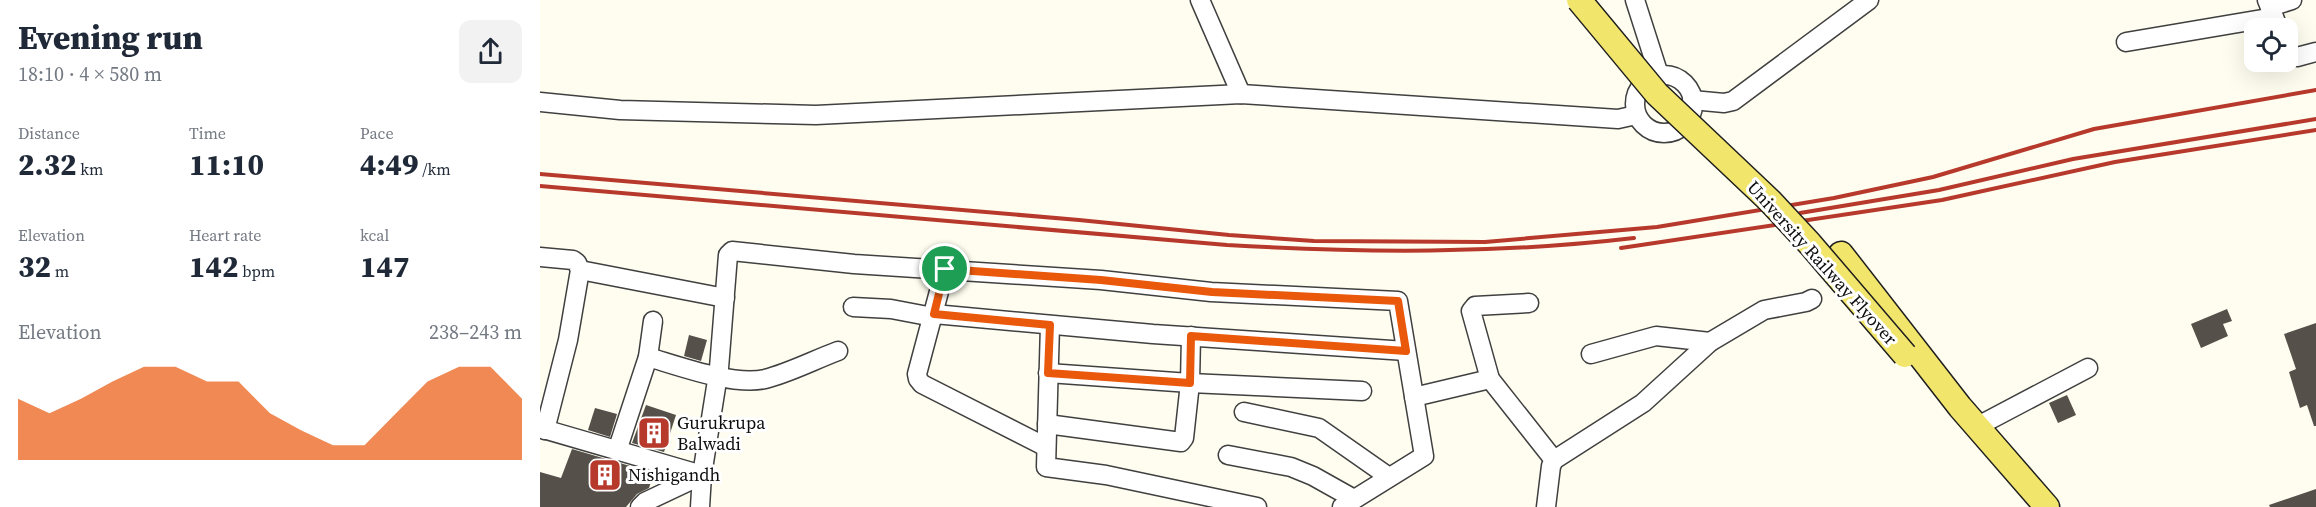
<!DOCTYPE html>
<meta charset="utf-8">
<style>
body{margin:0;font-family:"Source Serif 4",serif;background:#f2f2f3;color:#1f2937;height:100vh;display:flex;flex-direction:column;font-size:22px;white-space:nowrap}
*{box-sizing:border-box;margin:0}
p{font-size:20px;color:#747a83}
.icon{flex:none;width:33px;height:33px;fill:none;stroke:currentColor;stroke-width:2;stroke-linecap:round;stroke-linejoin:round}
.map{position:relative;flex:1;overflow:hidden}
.side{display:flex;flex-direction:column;background:#fff;width:540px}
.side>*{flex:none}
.controls{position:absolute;left:1704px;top:18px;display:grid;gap:12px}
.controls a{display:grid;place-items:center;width:54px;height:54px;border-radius:12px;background:#fff;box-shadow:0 6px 24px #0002;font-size:30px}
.pin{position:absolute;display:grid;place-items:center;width:51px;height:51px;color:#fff;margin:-26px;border:3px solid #fff;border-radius:50%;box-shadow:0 2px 6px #0007}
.round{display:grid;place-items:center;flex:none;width:63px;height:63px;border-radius:12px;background:#f2f2f3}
.headline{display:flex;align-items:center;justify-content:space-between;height:102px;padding:0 18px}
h1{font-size:33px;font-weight:800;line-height:45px}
.metrics{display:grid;grid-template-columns:repeat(3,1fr);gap:9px;height:102px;padding:6px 18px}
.metrics div{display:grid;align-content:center}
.metrics b{font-size:30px;font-weight:800}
.metrics small{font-size:16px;font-weight:400}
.metrics p{font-size:16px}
.chart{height:168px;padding:12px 18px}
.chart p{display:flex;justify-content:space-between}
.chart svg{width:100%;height:108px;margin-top:6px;fill:#ea580c;opacity:.7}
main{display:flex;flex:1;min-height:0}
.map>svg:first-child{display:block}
</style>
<main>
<section class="side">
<div class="headline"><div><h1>Evening run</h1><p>18:10 · 4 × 580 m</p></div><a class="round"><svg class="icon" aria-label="share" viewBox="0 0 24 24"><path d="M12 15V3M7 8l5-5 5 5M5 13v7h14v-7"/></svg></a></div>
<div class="metrics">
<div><p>Distance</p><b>2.32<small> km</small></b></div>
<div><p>Time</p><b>11:10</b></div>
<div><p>Pace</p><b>4:49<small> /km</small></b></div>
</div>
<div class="metrics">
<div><p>Elevation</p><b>32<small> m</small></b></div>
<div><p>Heart rate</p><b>142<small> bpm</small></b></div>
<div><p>kcal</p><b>147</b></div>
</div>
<div class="chart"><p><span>Elevation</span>238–243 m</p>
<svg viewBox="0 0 160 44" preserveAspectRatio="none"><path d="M0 44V19L10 25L20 19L30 12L40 6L50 6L60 12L70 12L80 25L90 32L100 38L110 38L120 25L130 12L140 6L150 6L160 19V44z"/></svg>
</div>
</section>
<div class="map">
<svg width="1776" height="507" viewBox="0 0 1776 507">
<rect width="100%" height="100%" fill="#fefdef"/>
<g fill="#56504a">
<polygon points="1687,309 1692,321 1683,324 1688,336 1661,348 1651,324"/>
<polygon points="1776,323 1776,426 1774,426 1767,405 1760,408 1749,372 1756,369 1744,334"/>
<polygon points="149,335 167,340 161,361 144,356"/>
<polygon points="1527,395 1536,415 1518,423 1509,403"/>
<polygon points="106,405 136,415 124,452 92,443"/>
<polygon points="55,408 77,414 70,437 48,430"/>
<polygon points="32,449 114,473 109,488 97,494 86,507 0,507 0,472 21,478"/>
<polygon points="1776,489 1776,507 1730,507 1729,505"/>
</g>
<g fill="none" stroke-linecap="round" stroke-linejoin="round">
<g stroke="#404040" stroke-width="21">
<g id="minor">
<polyline points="660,0 701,94"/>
<polyline points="1095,0 1119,75"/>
<polyline points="1727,0 1738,27"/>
<polyline points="1730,7 1752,0"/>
<polyline points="1586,42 1734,17"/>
<polyline points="1748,49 1750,53 1757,57 1776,52"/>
<circle cx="1124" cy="104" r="29"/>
<polyline points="1152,100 1184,103 1193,101 1329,0"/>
<polyline points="0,102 80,110 276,115 701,94 1078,119 1096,115"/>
<polyline points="0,257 33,260 37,263 40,270 28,340 5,430"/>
<polyline points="405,269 377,374 378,379 382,384 506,447"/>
<polyline points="40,270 185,298"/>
<polyline points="989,303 935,306 931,311 950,379 1014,460"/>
<polyline points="313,307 351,309 393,317"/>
<polyline points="394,314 613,334 866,351"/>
<polyline points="510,325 506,467 566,475 717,507"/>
<polyline points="1051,354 1116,336 1170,342"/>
<path d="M108 357C139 366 193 386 225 379 249 373 274 360 298 351"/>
<polyline points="508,373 650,383 822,391"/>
<polyline points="874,397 950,379"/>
<polyline points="704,412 779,428 849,477"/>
<polyline points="507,424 641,442 644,438 650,383 651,336"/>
<polyline points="1438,426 1548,368"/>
<polyline points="0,428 162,475"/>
<polyline points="77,451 108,357 113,321"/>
<polyline points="688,455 751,467 773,476 814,499"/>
<polyline points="100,507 105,502 162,475"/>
<polyline points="160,507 162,475 179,368 188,255 192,251 314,264 561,280 671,292 858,301 884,456 802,507"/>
<polyline points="1006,507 1011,466 1014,460 1103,403 1170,342 1224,310 1266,302 1272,299"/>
</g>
</g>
<g stroke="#1e1e1e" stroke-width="27">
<polyline id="major" points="1301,254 1420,407 1507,507"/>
</g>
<use href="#minor" stroke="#fff" stroke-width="18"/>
<use href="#major" stroke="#f2e56b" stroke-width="24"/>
<g stroke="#b7392c" stroke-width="4">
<polyline points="0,174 539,220 689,235 774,241 945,242 1117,227 1294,198 1393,177 1554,129 1776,90"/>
<path d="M0 186 687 245C823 253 958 254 1094 238"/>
<polyline points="1260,213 1399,190 1533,159 1776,119"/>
<polyline points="1081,248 1402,200 1575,162 1776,130"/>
</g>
<g stroke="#1e1e1e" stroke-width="27" stroke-linecap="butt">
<polyline id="major-bridge" points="1039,0 1117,94 1230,201 1270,244 1365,355"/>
</g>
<use href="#major-bridge" stroke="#f2e56b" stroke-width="24"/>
</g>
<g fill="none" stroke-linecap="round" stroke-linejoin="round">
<g stroke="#fff" stroke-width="12">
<polygon id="route" points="405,269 561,280 672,292 858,301 866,351 651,336 650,383 508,373 510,325 394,314"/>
</g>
<use href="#route" stroke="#ea580c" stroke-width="8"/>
</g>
<defs>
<g id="building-square" transform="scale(1.725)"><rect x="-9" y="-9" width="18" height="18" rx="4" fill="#b7392c" stroke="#fff"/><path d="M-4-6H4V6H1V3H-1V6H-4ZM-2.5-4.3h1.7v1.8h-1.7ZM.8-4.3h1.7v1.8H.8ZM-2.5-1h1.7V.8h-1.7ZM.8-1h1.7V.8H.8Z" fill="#fff"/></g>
</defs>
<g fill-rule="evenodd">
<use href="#building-square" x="114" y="433"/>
<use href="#building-square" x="65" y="475"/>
</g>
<g text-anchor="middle" stroke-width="6" stroke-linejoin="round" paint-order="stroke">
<g font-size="18" fill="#0d0d0d" stroke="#fff">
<text transform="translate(1282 263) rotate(48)" y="6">University Railway Flyover</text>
</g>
<g font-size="18" fill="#0d0d0d" stroke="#fff" text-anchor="start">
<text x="137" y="429">Gurukrupa<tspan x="137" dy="21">Balwadi</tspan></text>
<text x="88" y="481">Nishigandh</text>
</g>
</g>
</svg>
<div class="controls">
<a><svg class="icon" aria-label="locate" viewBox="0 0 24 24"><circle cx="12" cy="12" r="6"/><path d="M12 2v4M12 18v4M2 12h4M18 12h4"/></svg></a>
</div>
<div class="pin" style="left:405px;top:269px;background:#1e9e55"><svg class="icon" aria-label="arrive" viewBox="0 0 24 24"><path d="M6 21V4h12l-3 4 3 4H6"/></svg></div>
</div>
</main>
